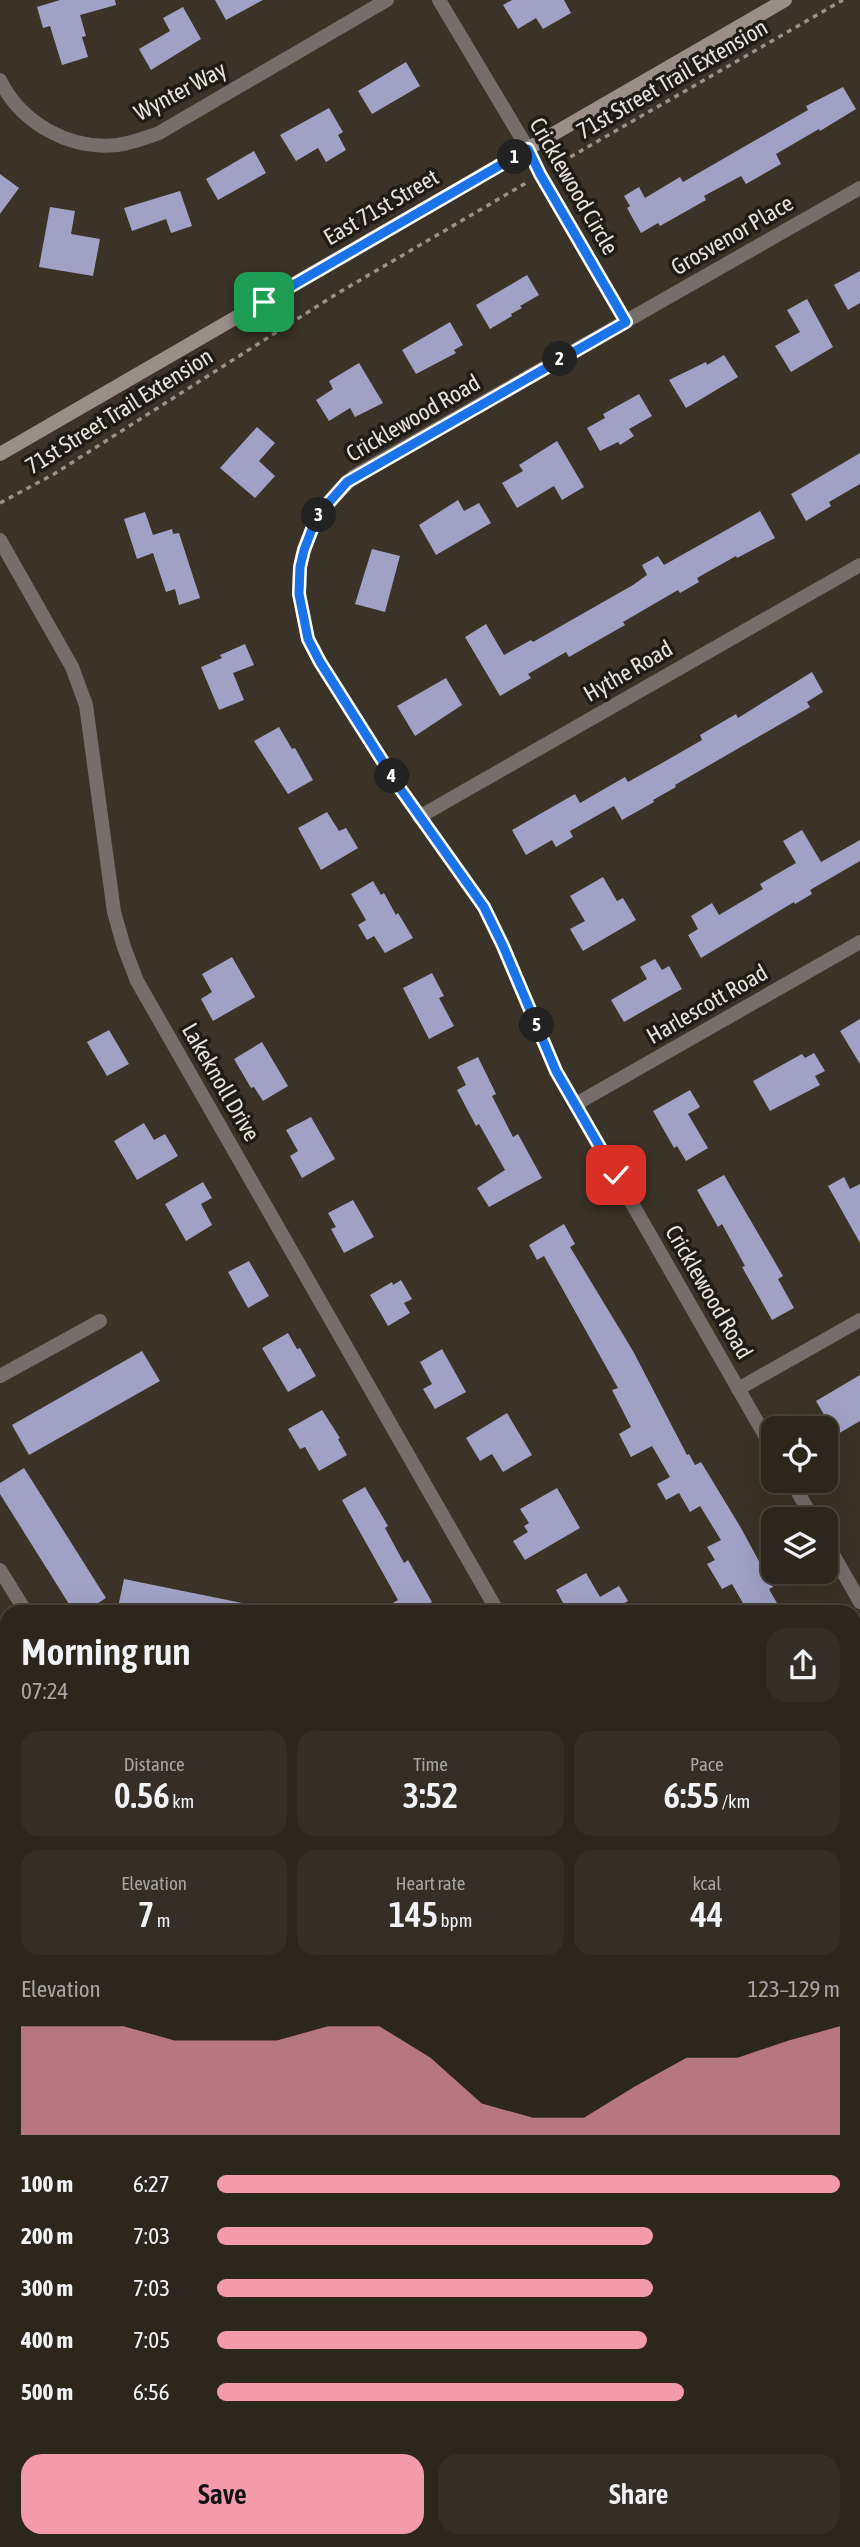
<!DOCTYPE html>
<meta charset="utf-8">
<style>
body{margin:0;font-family:"Asap Condensed",sans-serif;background:#342e26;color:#f1f3f6;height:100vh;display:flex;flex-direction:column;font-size:26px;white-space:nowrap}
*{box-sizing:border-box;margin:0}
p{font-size:23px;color:#a6a5a4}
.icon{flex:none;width:38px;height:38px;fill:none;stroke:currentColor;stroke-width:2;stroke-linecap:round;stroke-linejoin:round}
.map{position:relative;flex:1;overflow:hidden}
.drawer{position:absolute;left:0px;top:1605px;width:861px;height:943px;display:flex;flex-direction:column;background:#2c261d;border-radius:21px 21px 0 0;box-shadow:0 7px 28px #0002,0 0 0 2px #48433b}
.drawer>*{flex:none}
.fabs{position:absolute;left:761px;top:1416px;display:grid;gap:14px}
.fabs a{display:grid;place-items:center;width:77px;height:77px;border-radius:14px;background:#2c261d;box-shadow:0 7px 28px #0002,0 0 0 2px #48433b;font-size:35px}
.pin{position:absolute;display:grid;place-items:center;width:60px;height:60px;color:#fff;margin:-30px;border-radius:14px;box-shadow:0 4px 10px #0006}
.km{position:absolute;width:35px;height:35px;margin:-18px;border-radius:50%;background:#222;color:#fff;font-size:19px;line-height:35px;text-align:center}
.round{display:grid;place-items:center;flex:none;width:74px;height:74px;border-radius:21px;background:#342e26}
.summary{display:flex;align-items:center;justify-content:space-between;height:119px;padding:0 21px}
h1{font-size:38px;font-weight:600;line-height:52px}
.stats{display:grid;grid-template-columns:repeat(3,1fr);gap:10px;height:119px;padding:7px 21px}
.stats div{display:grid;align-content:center;border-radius:18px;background:#342e26;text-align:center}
.stats b{font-size:35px;font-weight:600}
.stats small{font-size:19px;font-weight:400}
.stats p{font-size:19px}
.chart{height:196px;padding:14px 21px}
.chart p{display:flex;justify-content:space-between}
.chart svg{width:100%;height:126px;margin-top:7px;fill:#f39aab;opacity:.7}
.primary-button{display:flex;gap:14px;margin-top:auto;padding:14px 21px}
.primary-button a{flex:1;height:80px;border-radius:21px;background:#f39aab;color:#111;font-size:28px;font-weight:600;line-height:80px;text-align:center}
.primary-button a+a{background:#342e26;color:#f1f3f6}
ul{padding:0 21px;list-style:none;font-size:23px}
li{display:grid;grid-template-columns:112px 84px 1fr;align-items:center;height:52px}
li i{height:18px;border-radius:9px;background:#f39aab}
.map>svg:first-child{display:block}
</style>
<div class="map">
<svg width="860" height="2547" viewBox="0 0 860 2547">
<rect width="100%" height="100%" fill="#3b3327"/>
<polygon fill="#122039" stroke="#525a69" stroke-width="2" points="7,2227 7,2541 102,2541 83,2547 0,2547 0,2232"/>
<g fill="#a1a1c5">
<polygon points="60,0 115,0 116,5 80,15 86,36 82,37 88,57 62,65 50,26 43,28 37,7"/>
<polygon points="215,0 263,0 226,20"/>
<polygon points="512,0 564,0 571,13 543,29 536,18 518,29 503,5"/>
<polygon points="183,7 201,39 151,70 139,49 170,31 163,18"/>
<polygon points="406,62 420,86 372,114 358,91"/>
<polygon points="843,87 856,109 820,131 819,129 776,154 781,164 746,184 741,176 704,196 706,200 660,226 658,223 641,233 627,208 630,206 624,196 639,187 645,198 680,177 683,182 808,110 806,106"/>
<polygon points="329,108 343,132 338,135 346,150 326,162 318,148 296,161 280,135"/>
<polygon points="254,151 266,173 218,200 206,179"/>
<polygon points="0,174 19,188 0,214"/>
<polygon points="180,191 192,226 171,233 166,219 132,231 124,208"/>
<polygon points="50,207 75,211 71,234 100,239 93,276 39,267"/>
<polygon points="860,271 860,303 848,310 834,285"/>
<polygon points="527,275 539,295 520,306 522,308 511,314 512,316 490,329 476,305"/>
<polygon points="807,299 833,347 791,372 775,346 800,332 787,310"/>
<polygon points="450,322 463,345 454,350 456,353 416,374 402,350"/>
<polygon points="724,355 738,377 686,408 669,380 706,362 707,365"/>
<polygon points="359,363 383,403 355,417 350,408 329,421 316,400 333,389 329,381"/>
<polygon points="639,394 652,416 629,429 634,436 620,445 618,442 600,451 587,428 605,418 603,414"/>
<polygon points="257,427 275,443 259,461 275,476 255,498 220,468"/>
<polygon points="557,441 584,487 562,500 554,486 517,508 502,483 523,471 519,465"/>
<polygon points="860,453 860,484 829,502 831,506 806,521 791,494"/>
<polygon points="458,500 464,511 479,503 491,523 436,555 419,525"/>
<polygon points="760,511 775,538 737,558 736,556 697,578 699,582 680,593 678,590 623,622 625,625 569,657 566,652 528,674 531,678 500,696 465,637 486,624 504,655 531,640 533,642 633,585 647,575 642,565 658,556 664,565"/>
<polygon points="145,512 153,535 172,529 173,534 179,533 200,598 179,605 175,589 166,592 153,553 137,559 124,519"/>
<polygon points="372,549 400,556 385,612 355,604"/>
<polygon points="245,644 254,665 233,673 244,700 219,710 201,667 222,658 220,655"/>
<polygon points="812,672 823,692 807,702 810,707 675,785 676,787 653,800 654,802 622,820 614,806 570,831 573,837 556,847 552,840 526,855 512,830 575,794 580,803 625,777 628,782 662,763 702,740 700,735 736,714 738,718"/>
<polygon points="446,678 462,705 415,736 397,706"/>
<polygon points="279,727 292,749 295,748 313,780 288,794 254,741"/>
<polygon points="327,812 339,831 346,828 358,848 321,870 298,828"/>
<polygon points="802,830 821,862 860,840 860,861 810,890 812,894 795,904 794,902 701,958 688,935 698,929 691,916 712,903 719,915 763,889 760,884 796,863 783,841"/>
<polygon points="603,877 617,901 623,898 636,920 583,951 570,929 585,921 570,896"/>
<polygon points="373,881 381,895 384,893 396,915 398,913 413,938 385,953 374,936 367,940 358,925 366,920 351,894"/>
<polygon points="232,957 255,997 213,1021 201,999 212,992 202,974"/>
<polygon points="655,959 662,970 669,966 682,989 624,1022 611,1000 647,979 640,967"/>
<polygon points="432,973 444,996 439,998 454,1026 429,1039 403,988"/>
<polygon points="860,1019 860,1064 840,1031"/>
<polygon points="109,1030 129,1064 107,1076 87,1042"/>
<polygon points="262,1042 288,1086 263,1101 254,1087 251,1088 234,1059"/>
<polygon points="814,1053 825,1071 815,1076 820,1085 770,1111 753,1081 802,1054 805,1058"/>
<polygon points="478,1057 496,1094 492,1096 513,1137 518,1134 542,1178 489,1207 477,1188 505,1170 479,1124 476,1126 457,1090 466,1085 457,1067"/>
<polygon points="690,1090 700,1107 688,1114 708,1148 686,1161 677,1146 674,1148 653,1111"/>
<polygon points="311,1117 335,1159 302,1178 290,1156 298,1151 286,1130"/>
<polygon points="144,1123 154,1140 165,1134 178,1156 137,1180 114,1141"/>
<polygon points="724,1175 783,1276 778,1279 794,1308 772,1320 742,1267 745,1266 722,1224 718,1227 697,1190"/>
<polygon points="844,1177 850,1189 860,1184 860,1243 828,1186"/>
<polygon points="203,1182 212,1198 201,1204 212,1225 186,1241 165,1204"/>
<polygon points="353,1200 374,1237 344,1253 331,1229 336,1227 328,1213"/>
<polygon points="564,1224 575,1244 570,1247 633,1351 687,1455 689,1454 695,1465 701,1462 741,1528 773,1587 769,1589 782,1612 748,1612 732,1584 722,1589 707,1564 715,1560 707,1547 721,1540 700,1506 690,1512 679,1493 666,1500 657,1484 670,1477 652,1446 631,1457 619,1434 631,1427 612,1390 618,1388 544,1256 537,1260 529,1245"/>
<polygon points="249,1261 269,1296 248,1308 228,1272"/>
<polygon points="401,1280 412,1299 404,1303 410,1313 388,1326 370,1295 392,1282 393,1285"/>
<polygon points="288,1333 297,1349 300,1348 316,1376 288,1392 262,1348"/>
<polygon points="442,1349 466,1392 435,1409 423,1389 432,1384 420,1362"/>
<polygon points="142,1351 160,1381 29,1455 12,1425"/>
<polygon points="860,1375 860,1421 836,1435 816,1401"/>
<polygon points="322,1410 340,1438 338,1439 347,1455 319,1471 305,1447 300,1449 288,1429"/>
<polygon points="507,1413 532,1455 503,1472 492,1454 480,1461 466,1438"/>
<polygon points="24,1468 106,1598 84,1612 74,1612 0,1494 0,1483"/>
<polygon points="365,1487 388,1526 385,1528 404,1563 408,1560 432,1602 428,1604 432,1612 377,1612 398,1600 342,1500"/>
<polygon points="557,1488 580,1528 525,1560 513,1541 528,1532 524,1526 529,1523 520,1509"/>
<polygon points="586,1573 600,1597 619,1586 628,1601 609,1612 568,1612 556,1590"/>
<polygon points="124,1579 252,1605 252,1612 117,1612"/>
</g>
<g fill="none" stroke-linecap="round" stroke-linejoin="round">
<g stroke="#989288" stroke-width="3.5" stroke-dasharray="5 5" stroke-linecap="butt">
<polyline points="553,167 843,0"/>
<polyline points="0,503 54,474 338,293 526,183"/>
</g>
<g stroke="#766e6b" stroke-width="14">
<polyline points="439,0 528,149 540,174 626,322"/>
<path d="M0 80C21 123 69 150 117 145 132 143 145 138 159 133L387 0"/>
<polyline points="0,540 72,667 86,705 114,912 124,947 137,981 498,1612"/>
<polyline points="419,817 860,565"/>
<polyline points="576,1104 860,942"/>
<polyline points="0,1376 100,1321"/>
<polyline points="738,1389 860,1320"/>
<polyline points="774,1451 556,1071 503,946 484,907 399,787 320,662 308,639 299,594 300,567 304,549 314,524 323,509 354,476 860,188"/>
<polyline points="791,1480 813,1519"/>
<polyline points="826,1542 860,1602"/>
<polyline points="0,1570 26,1612"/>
<polyline points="0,1701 7,1692"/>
<polyline points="0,1930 7,1938"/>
<polyline points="0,2094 7,2090"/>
<polyline points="854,2233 860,2245"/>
<polyline points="854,2407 860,2395"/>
<polyline points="212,2541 212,2547"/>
<polyline points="659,2547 669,2541"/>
</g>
<polyline stroke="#9a8e89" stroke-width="14" points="0,454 785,0"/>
</g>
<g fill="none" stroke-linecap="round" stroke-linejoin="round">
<g stroke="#fff" stroke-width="14">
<polyline id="route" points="264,302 528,149 540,174 626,322 347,482 323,509 314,524 304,550 300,567 299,594 308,639 320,662 399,787 484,907 503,946 556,1071 616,1175"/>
</g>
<use href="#route" stroke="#1a73e8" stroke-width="9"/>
</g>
<g text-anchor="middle" stroke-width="7" stroke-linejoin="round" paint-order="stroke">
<g font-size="23" fill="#e7e2da" stroke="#1f1c16">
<text transform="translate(672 79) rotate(-30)" y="8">71st Street Trail Extension</text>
<text transform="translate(180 91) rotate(-28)" y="8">Wynter Way</text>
<text transform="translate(574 186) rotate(60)" y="8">Cricklewood Circle</text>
<text transform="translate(381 207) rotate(-30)" y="8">East 71st Street</text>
<text transform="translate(732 235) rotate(-30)" y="8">Grosvenor Place</text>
<text transform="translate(119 411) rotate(-32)" y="8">71st Street Trail Extension</text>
<text transform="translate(413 418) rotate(-30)" y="8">Cricklewood Road</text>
<text transform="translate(628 671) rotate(-30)" y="8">Hythe Road</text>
<text transform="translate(707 1004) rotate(-30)" y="8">Harlescott Road</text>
<text transform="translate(221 1082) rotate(60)" y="8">Lakeknoll Drive</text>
<text transform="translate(709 1292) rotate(60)" y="8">Cricklewood Road</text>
</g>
</g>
</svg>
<div class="fabs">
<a><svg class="icon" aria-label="locate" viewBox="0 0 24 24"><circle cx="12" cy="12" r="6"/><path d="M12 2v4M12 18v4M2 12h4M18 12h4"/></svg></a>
<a><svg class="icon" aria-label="layers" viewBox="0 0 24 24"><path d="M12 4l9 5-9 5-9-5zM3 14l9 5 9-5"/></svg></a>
</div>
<div class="pin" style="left:264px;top:302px;background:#1e9e55"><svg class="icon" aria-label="arrive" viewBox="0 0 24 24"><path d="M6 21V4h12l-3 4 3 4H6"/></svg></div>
<div class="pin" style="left:616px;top:1175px;background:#d93025"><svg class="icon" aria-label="check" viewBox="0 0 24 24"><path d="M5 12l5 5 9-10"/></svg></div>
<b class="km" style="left:515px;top:157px">1</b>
<b class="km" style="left:560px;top:359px">2</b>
<b class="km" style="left:319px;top:515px">3</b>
<b class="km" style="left:392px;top:776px">4</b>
<b class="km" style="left:537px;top:1025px">5</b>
<section class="drawer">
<div class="summary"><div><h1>Morning run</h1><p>07:24</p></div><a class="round"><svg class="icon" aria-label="share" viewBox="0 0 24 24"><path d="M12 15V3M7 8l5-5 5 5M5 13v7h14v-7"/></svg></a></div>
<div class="stats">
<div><p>Distance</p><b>0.56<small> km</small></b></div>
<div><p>Time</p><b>3:52</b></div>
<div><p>Pace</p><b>6:55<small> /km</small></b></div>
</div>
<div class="stats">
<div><p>Elevation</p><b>7<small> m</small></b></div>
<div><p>Heart rate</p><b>145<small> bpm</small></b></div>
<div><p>kcal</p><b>44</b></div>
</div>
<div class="chart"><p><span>Elevation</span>123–129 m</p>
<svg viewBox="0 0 160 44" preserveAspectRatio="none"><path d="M0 44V6L10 6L20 6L30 11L40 11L50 11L60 6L70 6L80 17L90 33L100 38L110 38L120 27L130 17L140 17L150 11L160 6V44z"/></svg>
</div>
<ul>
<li><b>100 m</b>6:27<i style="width:100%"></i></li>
<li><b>200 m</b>7:03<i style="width:70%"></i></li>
<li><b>300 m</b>7:03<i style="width:70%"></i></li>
<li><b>400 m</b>7:05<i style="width:69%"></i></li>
<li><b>500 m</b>6:56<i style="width:75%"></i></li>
</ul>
<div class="primary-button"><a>Save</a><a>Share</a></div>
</section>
</div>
